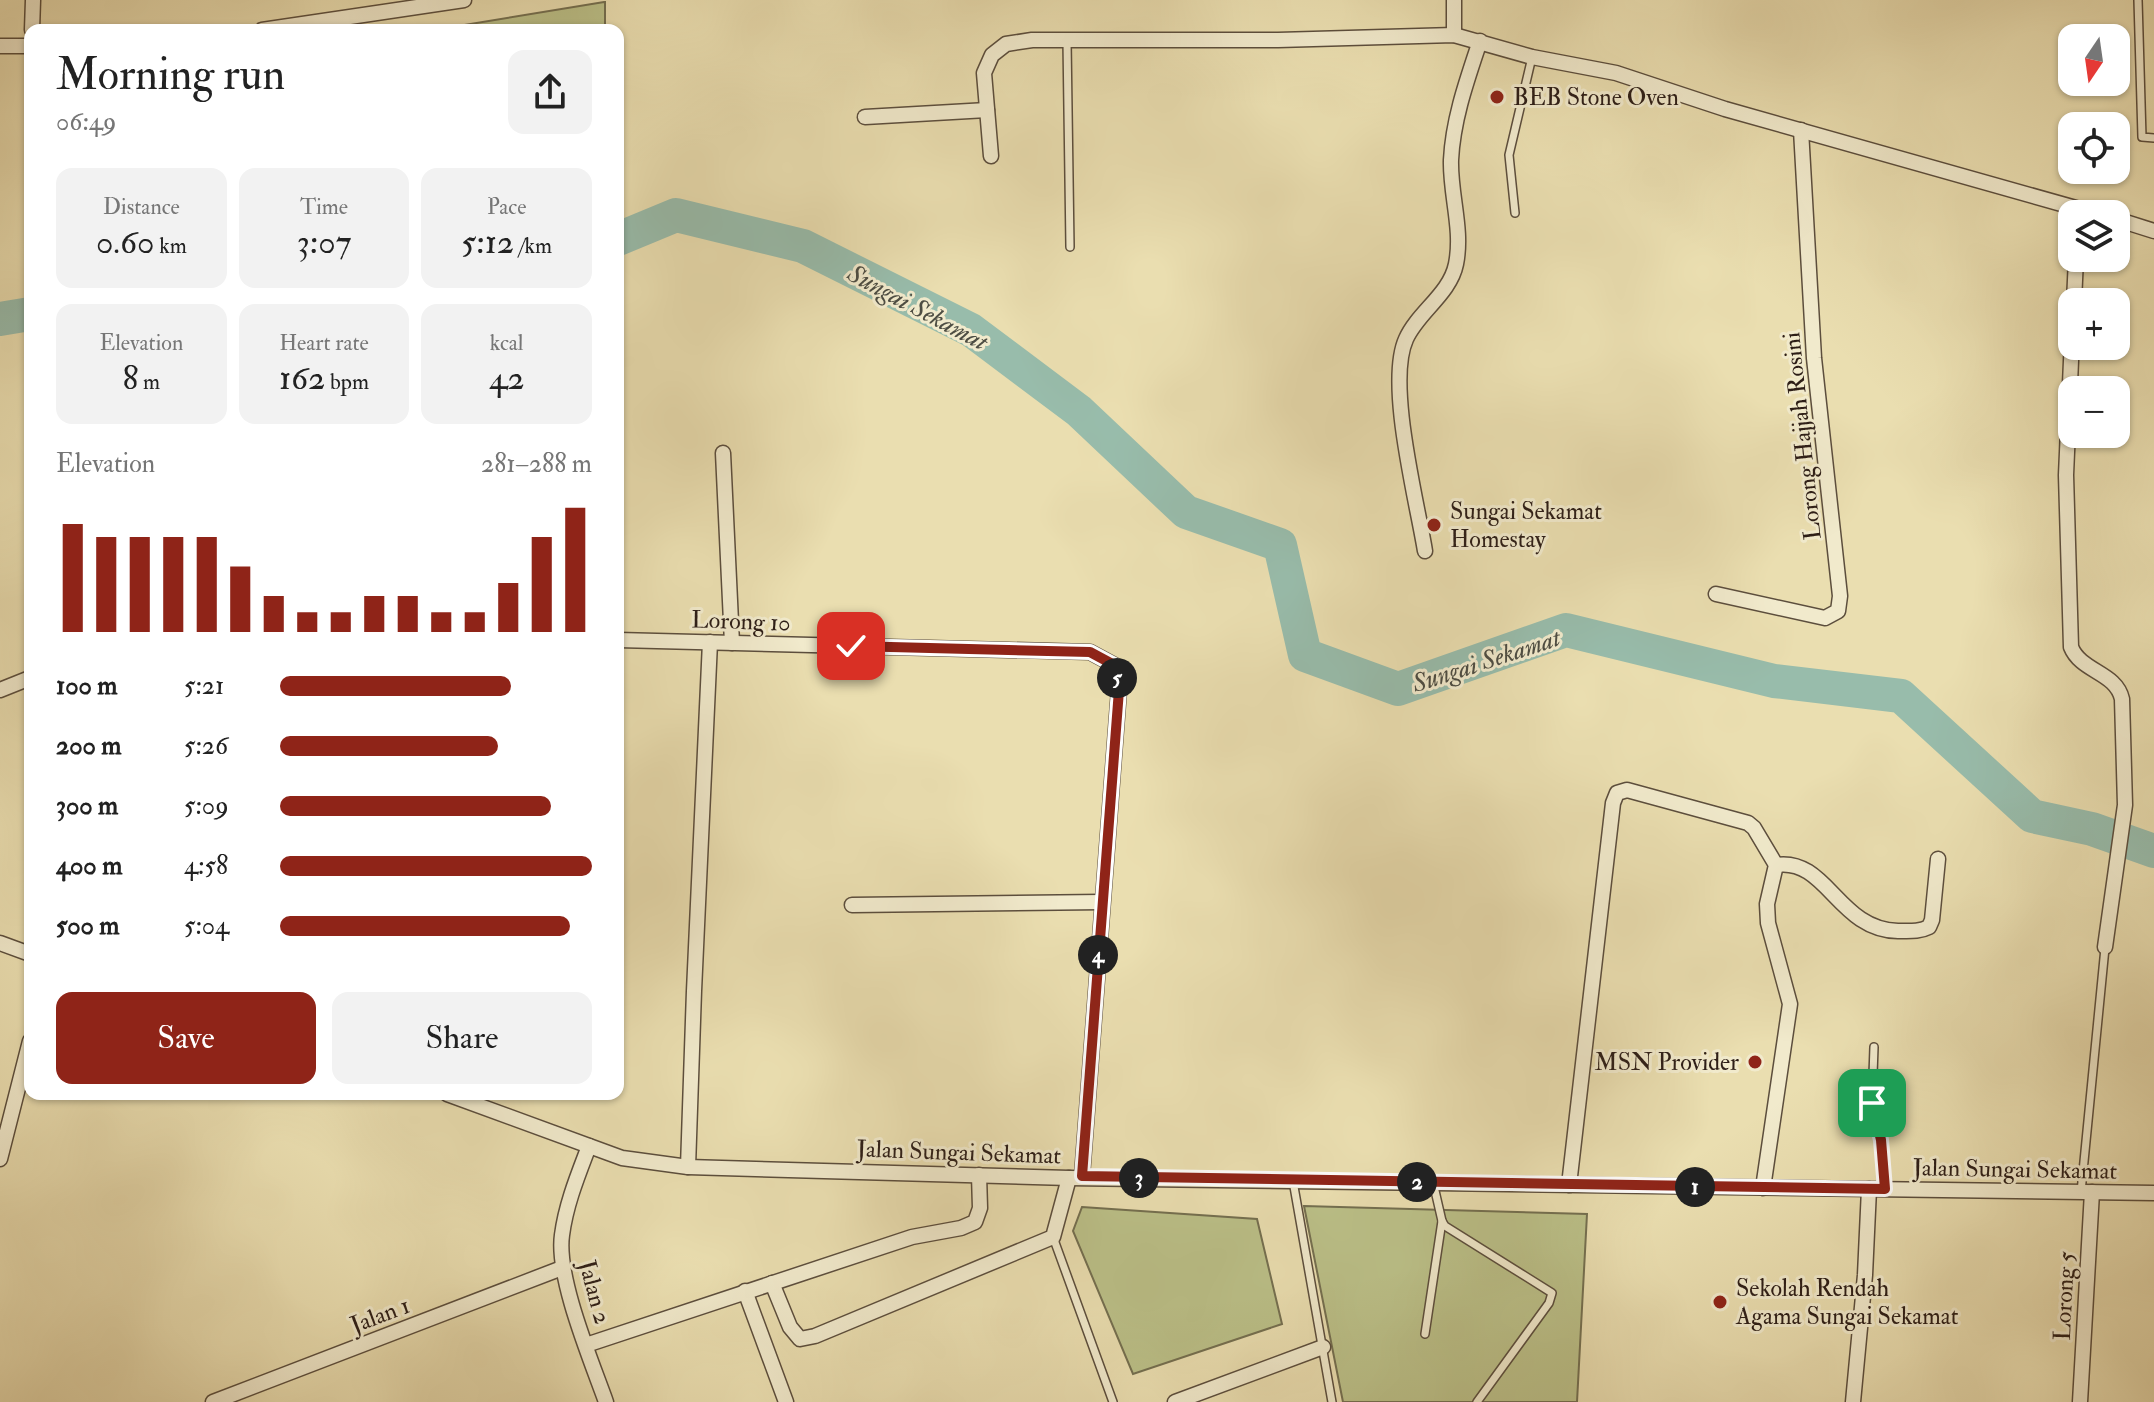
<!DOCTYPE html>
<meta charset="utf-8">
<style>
body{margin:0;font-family:"IM FELL Double Pica",serif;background:#f2f2f2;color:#222;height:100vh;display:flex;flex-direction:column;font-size:30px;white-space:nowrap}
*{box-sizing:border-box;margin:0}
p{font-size:26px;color:#767676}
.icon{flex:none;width:44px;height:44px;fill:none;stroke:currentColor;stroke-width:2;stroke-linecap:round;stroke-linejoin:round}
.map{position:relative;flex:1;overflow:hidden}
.sheet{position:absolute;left:24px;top:24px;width:600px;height:1076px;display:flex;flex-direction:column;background:#fff;border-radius:16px;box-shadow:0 2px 6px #0004}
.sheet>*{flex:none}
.needle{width:52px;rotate:193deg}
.controls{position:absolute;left:2058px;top:24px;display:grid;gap:16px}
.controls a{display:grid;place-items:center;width:72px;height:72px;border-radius:16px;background:#fff;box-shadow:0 2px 6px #0004;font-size:40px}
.pin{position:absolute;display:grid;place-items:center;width:68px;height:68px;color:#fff;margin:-34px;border-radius:16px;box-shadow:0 4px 12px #0006}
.km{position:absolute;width:40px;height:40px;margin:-20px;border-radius:50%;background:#222;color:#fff;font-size:22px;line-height:40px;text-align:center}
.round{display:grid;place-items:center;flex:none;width:84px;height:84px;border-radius:16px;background:#f2f2f2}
.summary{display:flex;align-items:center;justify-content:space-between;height:136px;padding:0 32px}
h1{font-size:44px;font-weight:600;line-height:60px}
.figures{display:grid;grid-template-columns:repeat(3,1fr);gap:12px;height:136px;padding:8px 32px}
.figures div{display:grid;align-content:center;border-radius:16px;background:#f2f2f2;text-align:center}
.figures b{font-size:34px;font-weight:600}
.figures small{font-size:22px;font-weight:400}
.figures p{font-size:22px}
.chart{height:224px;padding:16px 32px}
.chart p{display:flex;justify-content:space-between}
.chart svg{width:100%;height:144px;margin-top:8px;stroke:#8f2418;stroke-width:6}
.action{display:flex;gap:16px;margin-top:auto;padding:16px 32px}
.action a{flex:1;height:92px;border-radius:16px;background:#8f2418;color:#fff;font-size:32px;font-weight:600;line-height:92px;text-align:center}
.action a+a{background:#f2f2f2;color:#222}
ul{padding:0 32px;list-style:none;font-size:26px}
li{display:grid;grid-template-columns:128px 96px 1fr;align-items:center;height:60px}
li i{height:20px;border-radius:10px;background:#8f2418}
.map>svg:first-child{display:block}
</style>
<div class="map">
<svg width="2154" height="1402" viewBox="0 0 2154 1402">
<rect width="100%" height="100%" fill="#eadeb0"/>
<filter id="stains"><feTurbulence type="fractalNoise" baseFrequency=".0025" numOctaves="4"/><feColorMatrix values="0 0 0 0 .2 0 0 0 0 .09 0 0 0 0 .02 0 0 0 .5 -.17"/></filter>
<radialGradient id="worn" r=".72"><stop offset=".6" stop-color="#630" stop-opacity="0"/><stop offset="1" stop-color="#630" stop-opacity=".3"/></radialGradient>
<g fill="#bbc088" stroke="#746f50" stroke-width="2">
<polygon points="605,2 605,30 434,30 604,2"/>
<polygon points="1304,1206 1587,1214 1577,1402 1343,1402"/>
<polygon points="1082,1207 1257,1219 1282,1324 1133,1374 1073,1231"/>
</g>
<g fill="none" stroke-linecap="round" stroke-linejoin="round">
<g stroke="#98bcab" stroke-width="34">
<polyline points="618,239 676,215 803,246 971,330 1079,411 1186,512 1280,545 1305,655 1398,689 1566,630 1774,681 1901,696 2032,816 2092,829 2154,851"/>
<polyline points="0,319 30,314"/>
</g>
<g stroke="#5c4e3d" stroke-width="10">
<g id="lane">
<polyline points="2138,0 2142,137 2154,138"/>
<polyline points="1067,41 1070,247"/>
<polyline points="1515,213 1509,155 1532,57"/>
<polyline points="1874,1047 1872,1103 1881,1140 1885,1189"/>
<polyline points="1293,1181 1332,1402"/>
<polyline points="1433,1182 1442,1221 1445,1226 1552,1293 1549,1303 1477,1402"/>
<polyline points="2081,1192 2105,948"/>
<polyline points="1053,1237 1113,1402"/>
<polyline points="1425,1334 1442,1221"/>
</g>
</g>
<g stroke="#5c4e3d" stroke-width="17">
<g id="street">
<polyline points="1454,0 1454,35"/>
<polyline points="32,30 33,0"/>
<polyline points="262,30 464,0"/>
<polyline points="0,46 30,46"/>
<polyline points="865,117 987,110"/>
<polyline points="991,156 984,73 992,55 1006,44 1032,40 1278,40 1454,35 1532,57 1616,73 1725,109 2097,214"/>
<polyline points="2116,219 2154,231"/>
<polyline points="2074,302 2076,258"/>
<path d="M2072 338 2066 475 2071 647C2081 672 2116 672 2122 699L2125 805 2105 947"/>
<polyline points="723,453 732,643"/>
<path d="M1425 551C1417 501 1386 383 1406 339 1418 312 1450 294 1456 264 1463 229 1450 195 1451 160 1453 119 1467 80 1480 41"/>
<polyline points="1716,594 1825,618 1838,611 1840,596 1814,358 1801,130"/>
<polyline points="618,640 1090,652 1116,666 1119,690 1082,1176"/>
<polyline points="0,690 30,678"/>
<path d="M1776 865C1827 857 1838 930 1898 931 1910 931 1919 932 1929 927L1932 920 1938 859"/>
<polyline points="852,905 1102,902"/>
<polyline points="0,943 30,954"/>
<polyline points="447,1094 622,1158 688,1167 1069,1178 2154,1193"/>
<path d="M589 1146C578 1175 566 1204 562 1235 556 1277 591 1360 606 1402"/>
<polyline points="0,1159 30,1041"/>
<polyline points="688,1167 694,991 710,642"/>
<polyline points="1569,1185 1613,803 1617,793 1627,790 1748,823 1754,828 1776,865 1767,904 1768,923 1790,1004 1763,1188"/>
<polyline points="772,1283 790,1327 800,1339 815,1336 1053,1237 1069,1178"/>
<polyline points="745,1291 786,1402"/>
<polyline points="586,1345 912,1237 961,1228 975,1222 980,1208 979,1175"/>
<polyline points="213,1402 562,1268"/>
<polyline points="1175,1402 1323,1347"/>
<polyline points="1853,1402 1865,1275 1869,1189"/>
<polyline points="2080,1402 2092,1192"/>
</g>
</g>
<use href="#lane" stroke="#f1eacc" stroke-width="7"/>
<use href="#street" stroke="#f1eacc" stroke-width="14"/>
</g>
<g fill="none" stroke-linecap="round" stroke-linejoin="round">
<g stroke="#fff" stroke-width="16">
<polyline id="route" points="851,646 1090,652 1116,666 1119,690 1082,1176 1885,1189 1881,1140 1872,1103"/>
</g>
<use href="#route" stroke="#8f2418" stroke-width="10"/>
</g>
<g fill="#8f2418" stroke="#f1eacc" stroke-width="3">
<circle cx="1497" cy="97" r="8"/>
<circle cx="1434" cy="525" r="8"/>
<circle cx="1755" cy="1062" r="8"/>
<circle cx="1720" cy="1302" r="8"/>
</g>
<g text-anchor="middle" stroke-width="6" stroke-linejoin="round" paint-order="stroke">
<g font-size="24" fill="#2d1e17" stroke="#f1eacc" text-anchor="start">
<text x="1513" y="105">BEB Stone Oven</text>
<text x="1450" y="519">Sungai Sekamat<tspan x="1450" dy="28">Homestay</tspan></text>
<text x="1739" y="1070" text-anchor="end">MSN Provider</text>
<text x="1736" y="1296">Sekolah Rendah<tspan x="1736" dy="28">Agama Sungai Sekamat</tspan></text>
</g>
<g font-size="24" fill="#2d1e17" stroke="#f1eacc">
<text transform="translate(1802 436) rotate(-96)" y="8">Lorong Hajjah Rosini</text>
<text transform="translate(741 621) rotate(2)" y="8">Lorong 10</text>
<text transform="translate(959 1152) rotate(2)" y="8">Jalan Sungai Sekamat</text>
<text transform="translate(2015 1169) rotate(1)" y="8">Jalan Sungai Sekamat</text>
<text transform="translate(595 1292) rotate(75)" y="8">Jalan 2</text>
<text transform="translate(2064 1296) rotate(-87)" y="8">Lorong 5</text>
<text transform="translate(380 1315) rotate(-21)" y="8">Jalan 1</text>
</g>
<g font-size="26" font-style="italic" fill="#4d4d43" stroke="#f1eacc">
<text transform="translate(918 307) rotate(28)" y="9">Sungai Sekamat</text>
<text transform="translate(1486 660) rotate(-18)" y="9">Sungai Sekamat</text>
</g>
</g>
<rect width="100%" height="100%" filter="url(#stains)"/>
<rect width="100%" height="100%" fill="url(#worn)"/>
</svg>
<div class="controls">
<a><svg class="needle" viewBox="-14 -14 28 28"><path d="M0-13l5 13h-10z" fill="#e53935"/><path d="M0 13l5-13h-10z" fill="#767676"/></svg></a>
<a><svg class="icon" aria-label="locate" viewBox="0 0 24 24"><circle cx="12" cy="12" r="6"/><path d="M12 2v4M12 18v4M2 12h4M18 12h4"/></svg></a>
<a><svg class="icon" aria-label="layers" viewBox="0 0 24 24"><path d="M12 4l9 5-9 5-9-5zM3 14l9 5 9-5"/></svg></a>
<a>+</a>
<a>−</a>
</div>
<div class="pin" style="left:1872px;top:1103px;background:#1e9e55"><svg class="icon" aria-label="arrive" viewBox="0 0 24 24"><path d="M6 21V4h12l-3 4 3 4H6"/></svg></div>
<div class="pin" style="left:851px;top:646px;background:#d93025"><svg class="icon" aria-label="check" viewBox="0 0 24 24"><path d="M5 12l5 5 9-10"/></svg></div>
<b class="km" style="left:1695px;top:1187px">1</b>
<b class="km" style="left:1417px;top:1182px">2</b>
<b class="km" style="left:1139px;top:1178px">3</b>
<b class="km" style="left:1098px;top:955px">4</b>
<b class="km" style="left:1117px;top:678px">5</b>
<section class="sheet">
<div class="summary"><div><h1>Morning run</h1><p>06:49</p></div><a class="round"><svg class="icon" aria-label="share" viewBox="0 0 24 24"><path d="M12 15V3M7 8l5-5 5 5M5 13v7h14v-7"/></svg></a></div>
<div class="figures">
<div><p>Distance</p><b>0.60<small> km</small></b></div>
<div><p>Time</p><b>3:07</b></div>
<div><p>Pace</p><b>5:12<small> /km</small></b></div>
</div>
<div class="figures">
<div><p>Elevation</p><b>8<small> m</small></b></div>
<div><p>Heart rate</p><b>162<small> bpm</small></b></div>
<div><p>kcal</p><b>42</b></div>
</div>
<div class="chart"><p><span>Elevation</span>281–288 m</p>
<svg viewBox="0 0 160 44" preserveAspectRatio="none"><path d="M5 44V11M15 44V15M25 44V15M35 44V15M45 44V15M55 44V24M65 44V33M75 44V38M85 44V38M95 44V33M105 44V33M115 44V38M125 44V38M135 44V29M145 44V15M155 44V6"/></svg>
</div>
<ul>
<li><b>100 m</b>5:21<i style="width:74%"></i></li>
<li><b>200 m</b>5:26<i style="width:70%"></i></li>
<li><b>300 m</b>5:09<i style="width:87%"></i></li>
<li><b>400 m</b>4:58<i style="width:100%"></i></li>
<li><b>500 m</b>5:04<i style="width:93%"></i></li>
</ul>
<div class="action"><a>Save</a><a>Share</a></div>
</section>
</div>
